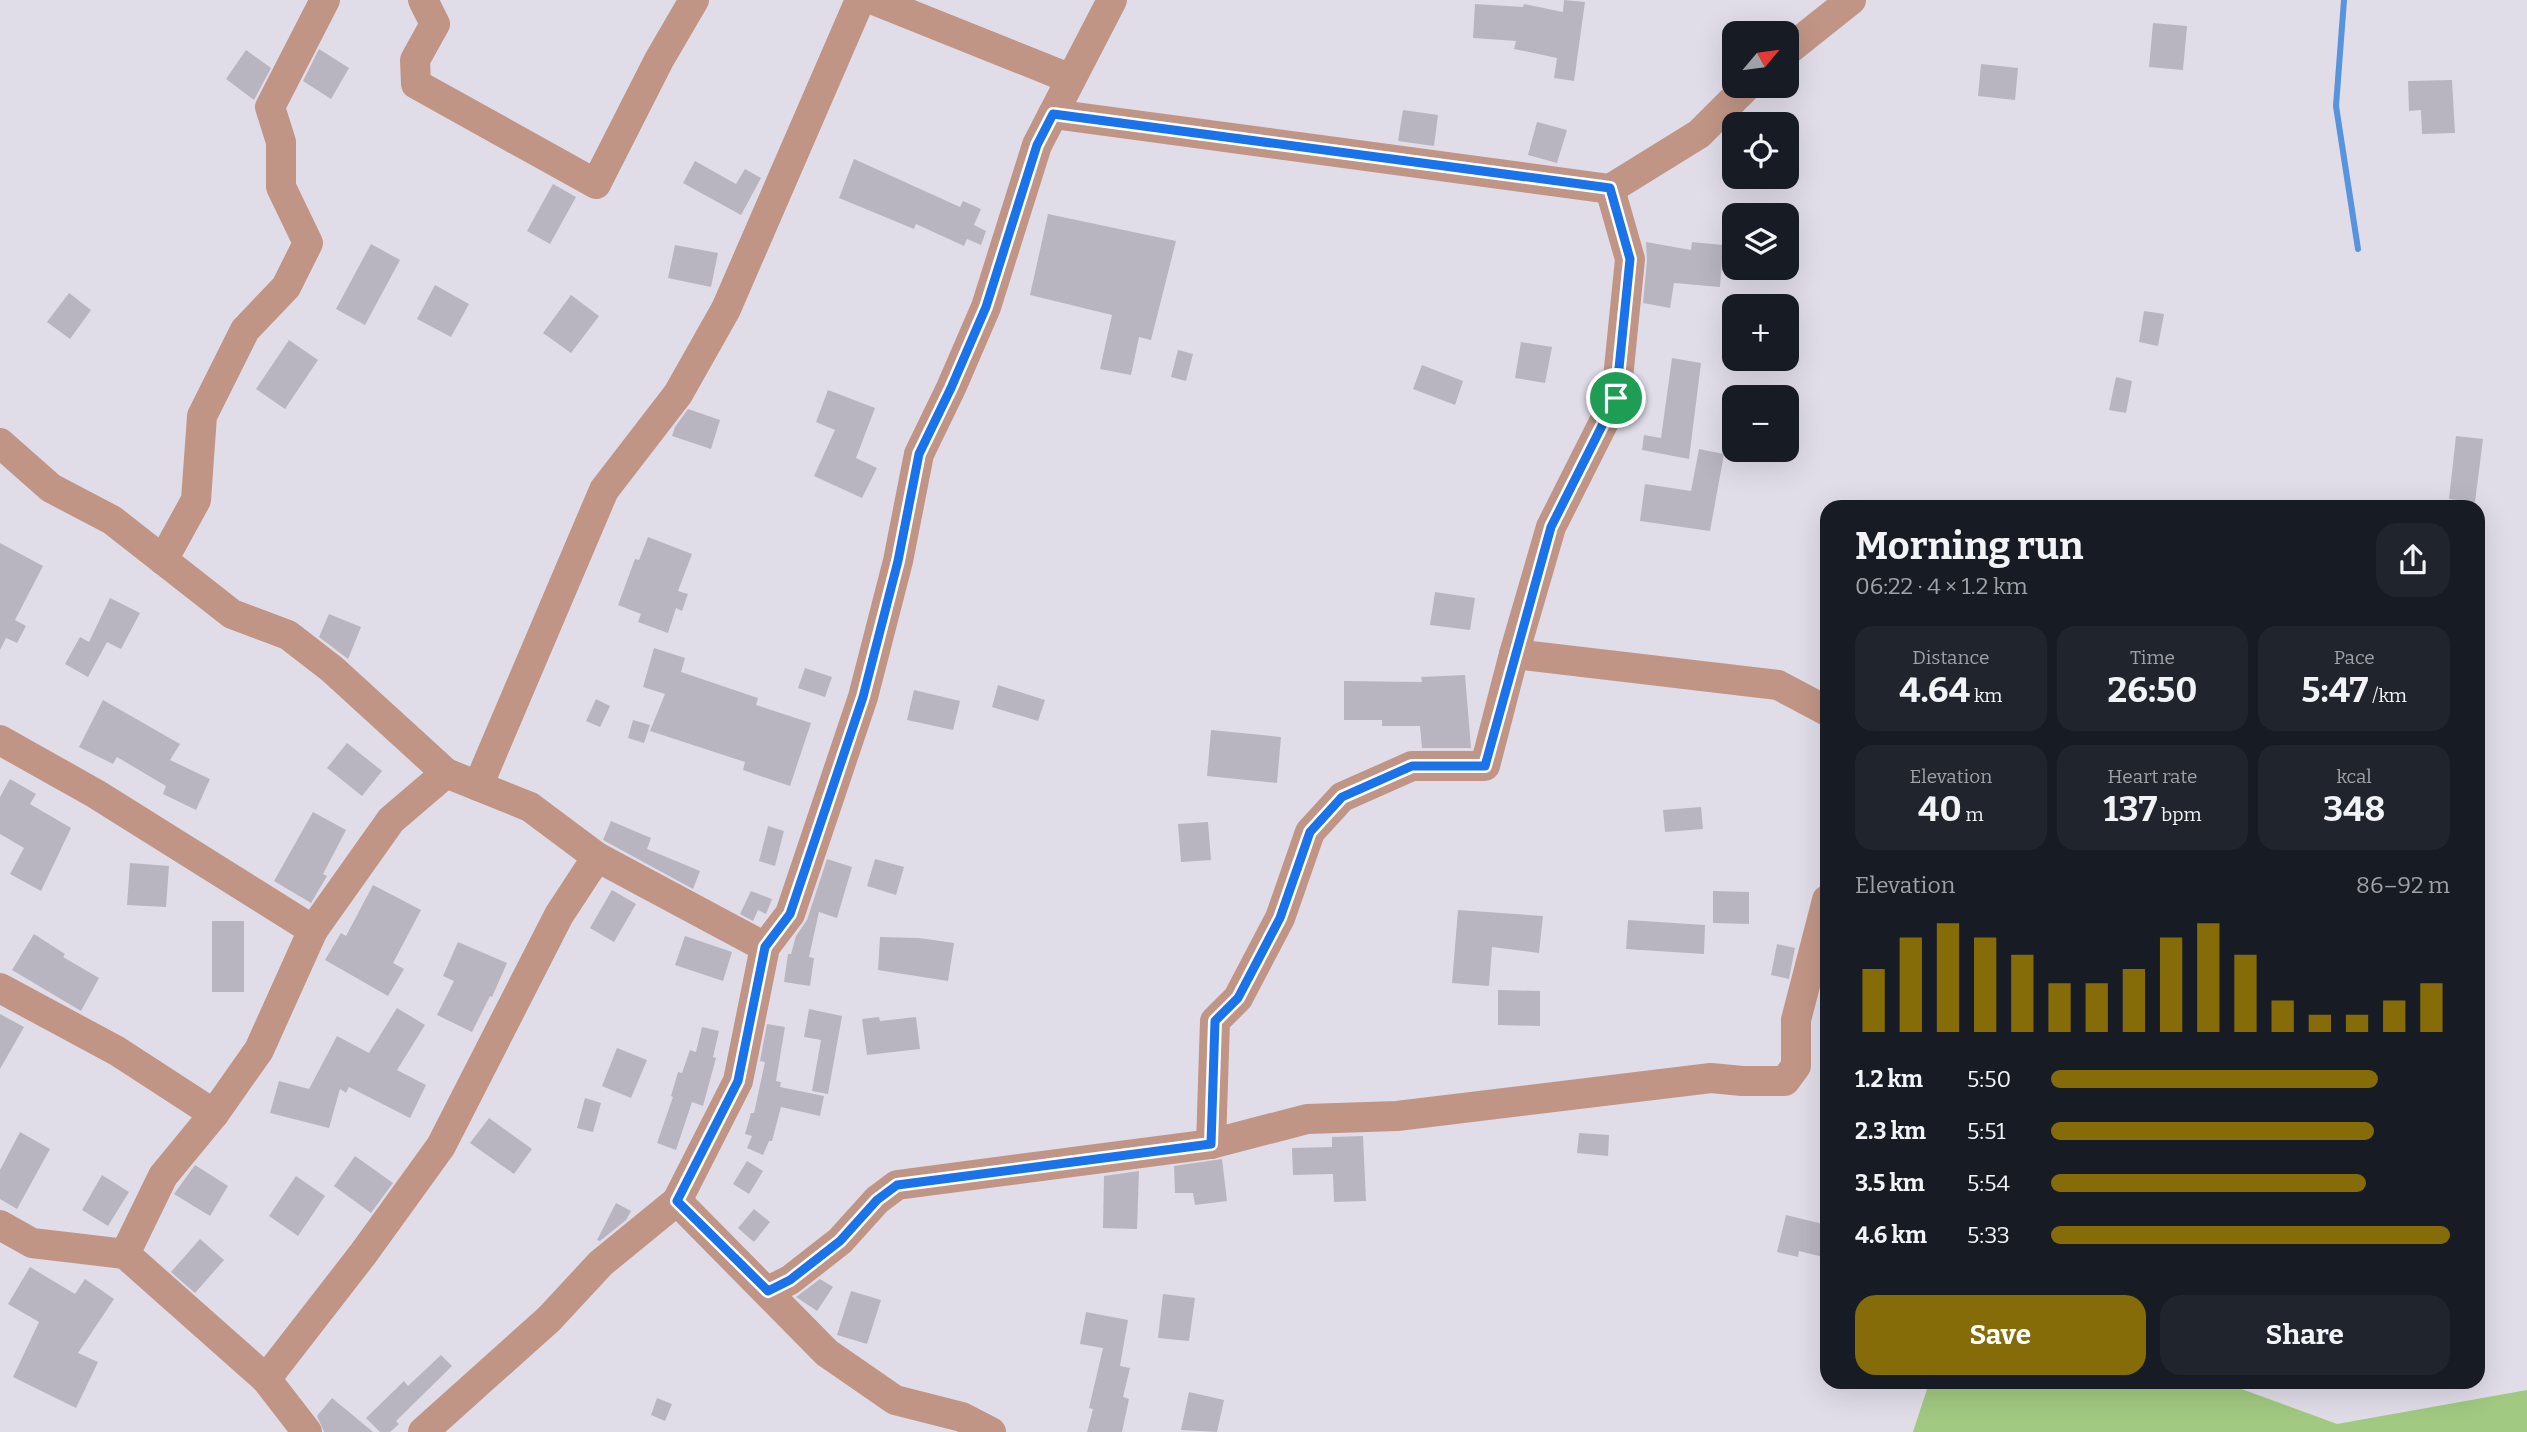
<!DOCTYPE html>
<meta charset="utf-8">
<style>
body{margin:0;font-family:Bitter,serif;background:#20242c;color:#f1f3f6;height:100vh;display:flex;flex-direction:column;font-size:26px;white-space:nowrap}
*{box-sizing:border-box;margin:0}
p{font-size:23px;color:#9ea1a6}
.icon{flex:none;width:38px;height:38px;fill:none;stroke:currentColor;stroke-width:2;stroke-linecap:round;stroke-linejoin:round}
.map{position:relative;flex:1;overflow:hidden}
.sheet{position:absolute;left:1820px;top:500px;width:665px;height:889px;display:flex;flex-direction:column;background:#171b24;border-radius:21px;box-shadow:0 7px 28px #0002}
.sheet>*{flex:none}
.needle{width:46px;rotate:61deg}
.controls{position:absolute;left:1722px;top:21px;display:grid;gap:14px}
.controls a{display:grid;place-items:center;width:77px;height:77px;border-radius:14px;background:#171b24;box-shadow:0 7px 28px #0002;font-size:35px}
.pin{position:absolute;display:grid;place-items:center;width:60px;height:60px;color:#fff;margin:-30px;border:4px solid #fff;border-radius:50%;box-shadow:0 2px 7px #0007}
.round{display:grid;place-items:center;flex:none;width:74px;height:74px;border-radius:21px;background:#20242c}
.summary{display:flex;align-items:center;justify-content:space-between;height:119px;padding:0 35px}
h1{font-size:38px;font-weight:700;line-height:52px}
.figures{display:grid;grid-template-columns:repeat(3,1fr);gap:10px;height:119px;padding:7px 35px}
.figures div{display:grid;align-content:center;border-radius:18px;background:#20242c;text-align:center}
.figures b{font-size:35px;font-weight:700}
.figures small{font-size:19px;font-weight:400}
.figures p{font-size:19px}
.chart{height:196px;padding:14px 35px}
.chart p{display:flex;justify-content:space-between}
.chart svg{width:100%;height:126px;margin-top:7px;stroke:#856c09;stroke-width:6}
.action{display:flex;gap:14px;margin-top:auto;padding:14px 35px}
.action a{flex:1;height:80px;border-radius:21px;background:#856c09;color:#fff;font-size:28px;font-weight:700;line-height:80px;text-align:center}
.action a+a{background:#20242c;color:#f1f3f6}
ul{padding:0 35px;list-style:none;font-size:23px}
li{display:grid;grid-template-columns:112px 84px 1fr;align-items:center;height:52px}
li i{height:18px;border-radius:9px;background:#856c09}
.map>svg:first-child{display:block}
</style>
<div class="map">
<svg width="2527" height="1432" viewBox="0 0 2527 1432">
<rect width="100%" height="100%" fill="#e0dde9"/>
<polygon fill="#a1c982" points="1929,1383 2225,1383 2337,1424 2527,1390 2527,1432 1913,1432"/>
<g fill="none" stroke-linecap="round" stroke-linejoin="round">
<polyline stroke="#5794dd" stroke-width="6" points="2344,0 2336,106 2358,249"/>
</g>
<g fill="#b9b5c0">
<polygon points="1564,0 1585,2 1574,81 1554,78 1557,58 1514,49 1516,41 1473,38 1475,4 1523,7 1524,4 1563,12"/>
<polygon points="2153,23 2187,26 2183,70 2149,67"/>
<polygon points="319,49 349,68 331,99 303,81"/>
<polygon points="246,50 271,68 254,100 226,79"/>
<polygon points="1981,64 2018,68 2015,100 1978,96"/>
<polygon points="2452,80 2455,133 2422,134 2421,110 2409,111 2408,81"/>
<polygon points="1403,110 1438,115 1434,146 1398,141"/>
<polygon points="1537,122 1567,130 1557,163 1528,155"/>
<polygon points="854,159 960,207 963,201 981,209 974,225 986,231 981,245 967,239 964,246 916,224 914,229 839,198"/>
<polygon points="695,161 736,184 745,169 761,178 741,215 683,183"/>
<polygon points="553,184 576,197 550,244 527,231"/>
<polygon points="1048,214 1176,241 1151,340 1139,337 1131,375 1100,369 1112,315 1030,295"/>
<polygon points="1646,242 1691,250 1692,242 1723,245 1720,287 1674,283 1670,308 1643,303 1647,261"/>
<polygon points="371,244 400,260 365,325 336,309"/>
<polygon points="675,245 718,253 711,287 668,278"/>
<polygon points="435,285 469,304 451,337 417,319"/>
<polygon points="69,293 91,310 70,339 47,322"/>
<polygon points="571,295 599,316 571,353 543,333"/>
<polygon points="2144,311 2164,314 2158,346 2139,342"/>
<polygon points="289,340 318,360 285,409 256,389"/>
<polygon points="1521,342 1552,347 1545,383 1515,378"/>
<polygon points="1178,350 1193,354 1186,381 1171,377"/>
<polygon points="1672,358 1701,363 1689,459 1642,450 1644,435 1661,438"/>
<polygon points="1422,365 1463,381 1455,405 1413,389"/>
<polygon points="2116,377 2132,381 2126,413 2109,410"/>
<polygon points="828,390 875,408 856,458 877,468 862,498 814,476 835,430 816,422"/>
<polygon points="688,409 720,420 711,449 672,436 675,427"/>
<polygon points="2456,436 2483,439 2475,502 2449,499"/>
<polygon points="1699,449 1724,454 1710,531 1640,521 1645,484 1691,491"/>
<polygon points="648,537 692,554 678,591 688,594 682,611 676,608 668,633 638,622 641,614 618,605 635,559 639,560"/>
<polygon points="0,543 43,566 15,620 26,626 17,643 6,638 0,650"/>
<polygon points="1435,592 1475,598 1470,630 1430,625"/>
<polygon points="110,598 140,613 121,649 107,642 88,677 65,664 80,637 89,642"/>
<polygon points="329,614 361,627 348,659 319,637"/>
<polygon points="654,648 685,658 681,672 758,698 756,705 811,723 790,786 743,770 745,762 650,731 665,694 643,687"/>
<polygon points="805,668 832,677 825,697 798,688"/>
<polygon points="1465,675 1471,748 1422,748 1420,726 1382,726 1382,720 1344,720 1344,681 1422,682 1421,677"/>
<polygon points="998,685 1045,700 1038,721 992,707"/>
<polygon points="914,690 960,701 953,730 907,720"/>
<polygon points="596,699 610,706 600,727 586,721"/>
<polygon points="103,700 180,744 170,760 210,779 196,810 163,794 166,786 117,757 113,764 79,747"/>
<polygon points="633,720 650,725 644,743 628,738"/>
<polygon points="1211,730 1281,737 1277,783 1207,776"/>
<polygon points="347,743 382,771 362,796 327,768"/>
<polygon points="10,779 36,794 30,804 71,828 41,891 10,874 24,848 0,834 0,797"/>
<polygon points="1701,807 1703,829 1665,832 1663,810"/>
<polygon points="313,812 346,830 323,874 327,876 311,903 274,881"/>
<polygon points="611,821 651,838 647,849 700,871 693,889 603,840"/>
<polygon points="1208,822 1211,860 1181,862 1178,824"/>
<polygon points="768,826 784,831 775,866 759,861"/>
<polygon points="827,859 852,867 837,918 819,912 809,957 814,958 810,986 784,982 788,954 791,954 796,936 807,920"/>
<polygon points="875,859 904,867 896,895 867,886"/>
<polygon points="130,863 169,866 166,907 127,905"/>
<polygon points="373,885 421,910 393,963 404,969 388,996 325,960 341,933 346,936"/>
<polygon points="612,890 636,904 614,942 590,928"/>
<polygon points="751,891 772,899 766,914 758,910 753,921 740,914"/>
<polygon points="1713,891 1749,892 1749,924 1713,923"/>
<polygon points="1458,910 1543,916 1539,953 1492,947 1489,986 1452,983"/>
<polygon points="1628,920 1705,925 1704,954 1626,949"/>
<rect x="212" y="921" width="32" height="71"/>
<polygon points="34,934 65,954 63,957 99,978 81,1011 12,970"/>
<polygon points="685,936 732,952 723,981 675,965"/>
<polygon points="880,937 919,938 954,943 948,981 878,970"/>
<polygon points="458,942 507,963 492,997 490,996 472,1032 437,1015 454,981 443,976"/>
<polygon points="1777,944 1795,948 1789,979 1771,975"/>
<polygon points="1498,990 1540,991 1540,1026 1498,1025"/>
<polygon points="397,1008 425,1025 397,1070 426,1085 410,1118 349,1087 346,1093 340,1089 329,1128 270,1113 279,1081 309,1089 337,1036 369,1053"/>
<polygon points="809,1009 842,1016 828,1094 812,1091 821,1040 804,1037"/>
<polygon points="0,1014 24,1027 0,1069"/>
<polygon points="879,1017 880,1021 916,1017 920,1049 867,1055 862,1019"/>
<polygon points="767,1024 785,1027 776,1081 781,1082 780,1087 824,1096 820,1116 781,1107 772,1141 769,1141 763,1155 747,1148 752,1136 745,1134 751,1113 754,1113 765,1062 760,1061"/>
<polygon points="702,1027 719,1031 713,1057 716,1058 703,1106 692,1102 676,1150 657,1143 673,1097 671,1096 678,1072 682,1073 690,1050 696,1052"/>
<polygon points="617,1048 647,1060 631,1098 602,1086"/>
<polygon points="585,1098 601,1103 593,1132 577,1128"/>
<polygon points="489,1118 532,1149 514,1174 470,1143"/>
<polygon points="20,1132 50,1149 17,1209 0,1199 0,1170"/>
<polygon points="1579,1133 1609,1135 1608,1156 1577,1153"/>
<polygon points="1363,1136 1366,1201 1334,1202 1333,1174 1293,1175 1292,1148 1332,1147 1332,1137"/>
<polygon points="355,1156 393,1183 371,1213 334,1186"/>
<polygon points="1222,1159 1227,1201 1195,1205 1193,1193 1175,1193 1174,1166"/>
<polygon points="747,1161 763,1171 749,1194 733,1184"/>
<polygon points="195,1165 228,1186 210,1216 174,1194"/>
<polygon points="1139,1171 1137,1229 1103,1228 1104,1176"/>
<polygon points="102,1175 129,1192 108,1226 82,1210"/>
<polygon points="296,1176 325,1196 298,1236 269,1216"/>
<polygon points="616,1203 631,1211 626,1220 600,1241 597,1240"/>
<polygon points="754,1209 770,1222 754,1242 738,1228"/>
<polygon points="1786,1215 1827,1225 1827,1258 1799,1251 1798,1257 1777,1252"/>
<polygon points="200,1239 224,1260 195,1293 171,1272"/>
<polygon points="30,1267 75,1294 85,1279 114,1299 78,1353 98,1362 76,1408 13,1377 39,1322 8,1304"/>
<polygon points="820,1279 833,1287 817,1311 796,1297"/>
<polygon points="851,1291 881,1300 867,1344 837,1335"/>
<polygon points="1163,1294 1195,1298 1189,1341 1158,1338"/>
<polygon points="1086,1312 1128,1320 1120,1366 1130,1368 1123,1397 1129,1399 1122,1432 1087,1432 1093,1409 1089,1408 1103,1348 1080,1344"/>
<polygon points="441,1355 452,1366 396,1421 399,1424 390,1432 380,1432 366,1418 404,1381 408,1386"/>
<polygon points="1189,1392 1224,1400 1217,1432 1181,1430"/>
<polygon points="332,1398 373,1432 324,1432 317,1416"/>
<polygon points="657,1398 672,1404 665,1421 651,1415"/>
</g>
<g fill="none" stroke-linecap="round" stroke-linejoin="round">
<g stroke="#c09586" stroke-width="30">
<polyline points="423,0 435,24 415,60 416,84 596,184 659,60 694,0"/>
<polyline points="874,0 1071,79"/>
<polyline points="1787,51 1851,0"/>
<polyline points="1053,114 1610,189 1699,134 1747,86"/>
<polyline points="1610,189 1630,259 1616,398 1551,527 1514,654 1778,685 1827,711"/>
<polyline points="0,443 51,488 112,520 232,614 288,635 332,669 446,773 530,807 597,857 765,947"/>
<polyline points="163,560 196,500 202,416 245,330 286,287 308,243 281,187 281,142 270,107 325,0"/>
<polyline points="0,740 96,794 313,930 391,820 446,773"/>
<polyline points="478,786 604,490 678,394 726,309 860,0"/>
<polyline points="0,988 117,1051 214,1114"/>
<polyline points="1211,1144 1215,1021 1238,998 1280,918 1310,832 1342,797 1412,766 1485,766 1514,654"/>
<polyline points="677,1201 827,1353 895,1400 962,1417 991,1432"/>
<polyline points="0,1225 32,1243 125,1254 163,1176 214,1114 259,1050 313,930"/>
<polyline points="125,1254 266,1379 307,1432"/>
<polyline points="768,1291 790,1280 840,1241 877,1200 897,1185 1211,1144 1307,1119 1397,1116 1711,1078 1742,1081 1785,1081 1796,1066 1796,1020 1827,900"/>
<polyline points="266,1379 363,1254 441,1146 559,915 597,857"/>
<polyline points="423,1432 549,1319 601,1263 677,1201 738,1081 765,947 790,914 863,697 898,561 919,454 951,388 986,307 1037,145 1112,0"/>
</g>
</g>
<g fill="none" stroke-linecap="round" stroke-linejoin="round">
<g stroke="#fff" stroke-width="14">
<polygon id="route" points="1053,114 1610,188 1630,259 1616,398 1551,527 1485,766 1412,766 1342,797 1310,832 1280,918 1238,998 1215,1021 1211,1144 897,1185 877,1200 840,1241 790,1280 768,1291 677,1201 738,1081 765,947 790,914 863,697 898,561 919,454 951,388 986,307 1037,145"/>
</g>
<use href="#route" stroke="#1a73e8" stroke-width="9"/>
</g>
</svg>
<div class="controls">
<a><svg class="needle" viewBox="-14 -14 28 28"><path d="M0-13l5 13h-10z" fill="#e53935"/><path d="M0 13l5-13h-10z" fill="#9ea1a6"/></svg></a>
<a><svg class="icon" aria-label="locate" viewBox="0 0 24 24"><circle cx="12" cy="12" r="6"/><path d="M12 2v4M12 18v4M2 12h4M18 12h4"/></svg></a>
<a><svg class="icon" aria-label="layers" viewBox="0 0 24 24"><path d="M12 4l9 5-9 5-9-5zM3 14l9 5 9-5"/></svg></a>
<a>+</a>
<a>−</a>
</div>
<div class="pin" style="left:1616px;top:398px;background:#1e9e55"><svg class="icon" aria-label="arrive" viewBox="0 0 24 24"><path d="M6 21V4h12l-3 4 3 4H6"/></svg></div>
<section class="sheet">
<div class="summary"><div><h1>Morning run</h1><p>06:22 · 4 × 1.2 km</p></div><a class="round"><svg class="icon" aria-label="share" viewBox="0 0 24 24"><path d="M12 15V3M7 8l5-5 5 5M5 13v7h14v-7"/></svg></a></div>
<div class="figures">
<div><p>Distance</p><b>4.64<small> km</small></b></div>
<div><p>Time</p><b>26:50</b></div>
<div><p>Pace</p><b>5:47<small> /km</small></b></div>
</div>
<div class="figures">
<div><p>Elevation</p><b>40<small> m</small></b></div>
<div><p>Heart rate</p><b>137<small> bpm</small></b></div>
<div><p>kcal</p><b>348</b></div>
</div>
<div class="chart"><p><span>Elevation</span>86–92 m</p>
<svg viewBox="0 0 160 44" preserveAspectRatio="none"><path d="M5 44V22M15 44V11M25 44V6M35 44V11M45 44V17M55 44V27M65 44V27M75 44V22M85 44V11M95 44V6M105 44V17M115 44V33M125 44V38M135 44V38M145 44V33M155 44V27"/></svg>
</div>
<ul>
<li><b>1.2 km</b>5:50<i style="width:82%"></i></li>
<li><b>2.3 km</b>5:51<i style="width:81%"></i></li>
<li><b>3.5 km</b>5:54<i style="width:79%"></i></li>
<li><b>4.6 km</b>5:33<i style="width:100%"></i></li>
</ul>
<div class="action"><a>Save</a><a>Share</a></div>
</section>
</div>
